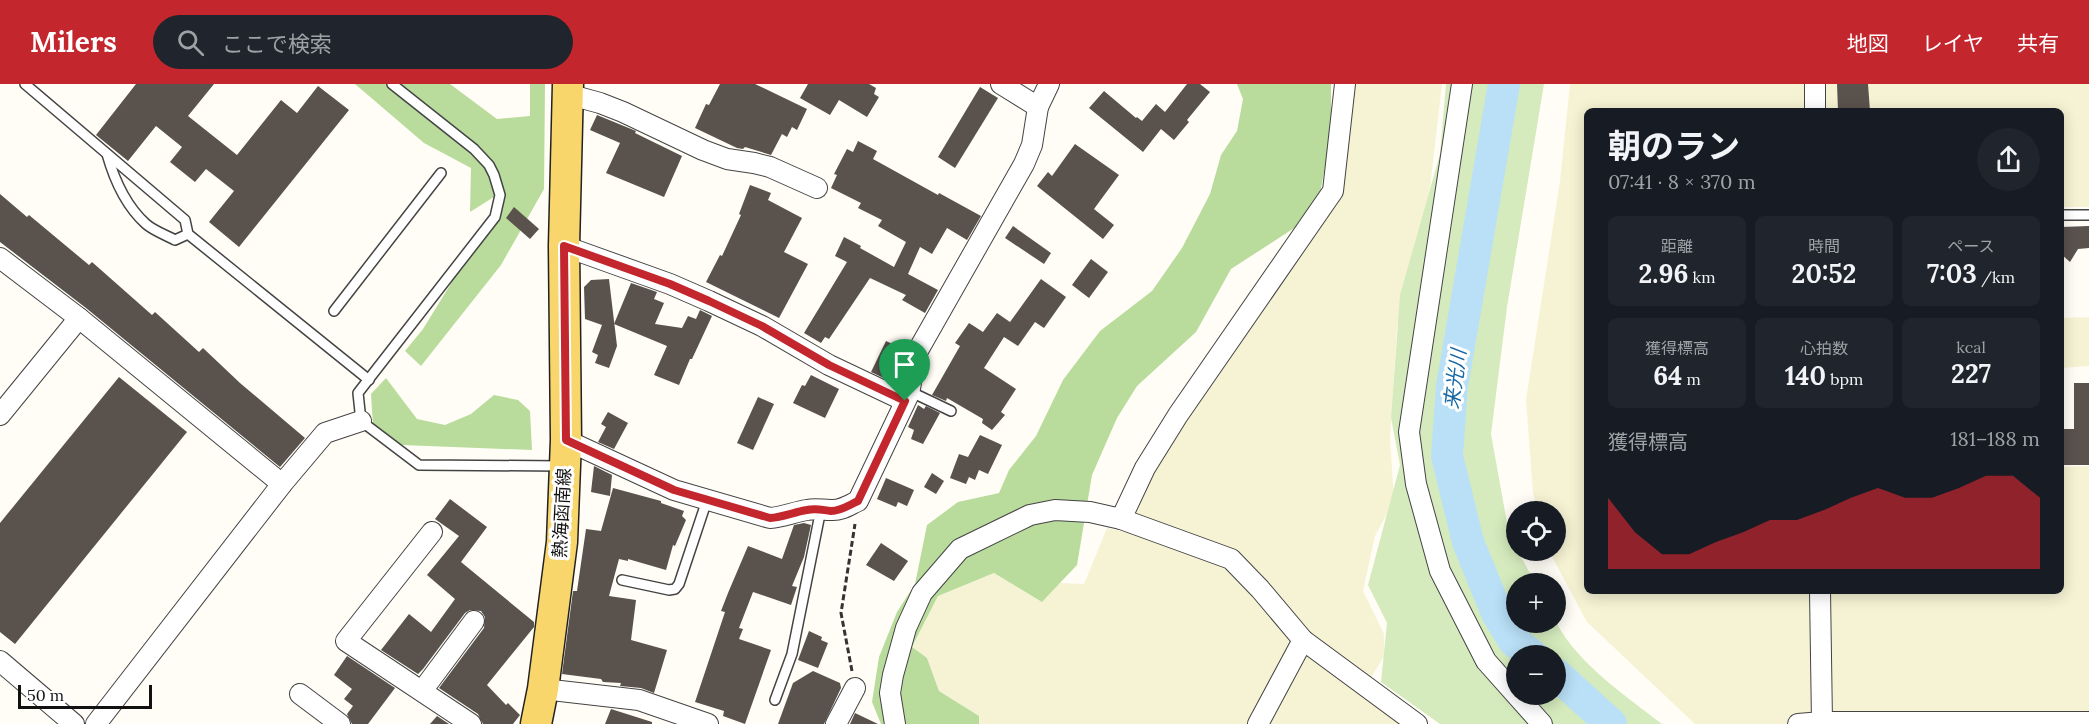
<!DOCTYPE html>
<html lang="ja">
<meta charset="utf-8">
<style>
body{margin:0;font-family:Lora,"Noto Sans JP",serif;background:#20242c;color:#f1f3f6;height:100vh;display:flex;flex-direction:column;font-size:22px;white-space:nowrap}
*{box-sizing:border-box;margin:0}
p{font-size:20px;color:#9ea1a6}
.icon{flex:none;width:33px;height:33px;fill:none;stroke:currentColor;stroke-width:2;stroke-linecap:round;stroke-linejoin:round}
.map{position:relative;flex:1;overflow:hidden}
.details{position:absolute;left:1584px;top:24px;width:480px;height:486px;display:flex;flex-direction:column;background:#171b24;border-radius:9px;box-shadow:0 3px 15px #0003}
.details>*{flex:none}
.fabs{position:absolute;left:1506px;top:417px;display:grid;gap:12px}
.fabs a{display:grid;place-items:center;width:60px;height:60px;border-radius:50%;background:#171b24;box-shadow:0 3px 15px #0003;font-size:30px}
.scale{position:absolute;left:18px;bottom:15px;width:134px;box-sizing:border-box;padding-left:6px;border:3px solid #111;border-top:0;font-size:16px;line-height:21px;white-space:nowrap;color:#111;-webkit-text-stroke:4px #fff;paint-order:stroke}
.pin{position:absolute;display:grid;place-items:center;width:51px;height:51px;color:#fff;margin:-62px -26px;border-radius:50% 50% 50% 0;rotate:-45deg;box-shadow:0 0 6px #0007}
.pin .icon{rotate:45deg}
.round{display:grid;place-items:center;flex:none;width:63px;height:63px;border-radius:32px;background:#20242c}
.headline{display:flex;align-items:center;justify-content:space-between;height:102px;padding:0 24px}
h1{font-size:33px;font-weight:700;line-height:45px}
.stats{display:grid;grid-template-columns:repeat(3,1fr);gap:9px;height:102px;padding:6px 24px}
.stats div{display:grid;align-content:center;border-radius:9px;background:#20242c;text-align:center}
.stats b{font-size:26px;font-weight:700}
.stats small{font-size:16px;font-weight:400}
.stats p{font-size:16px}
.chart{height:168px;padding:12px 24px}
.chart p{display:flex;justify-content:space-between}
.chart svg{width:100%;height:108px;margin-top:6px;fill:#c4262e;opacity:.7}
header{display:flex;align-items:center;gap:36px;box-sizing:border-box;height:84px;padding:0 30px;background:#c4262e;color:#fff}
header strong{font-size:28px}
nav{display:flex;gap:33px;margin-inline-start:auto;font-size:21px}
.search{width:420px;height:54px;background:#20242c;display:flex;align-items:center;gap:15px;box-sizing:border-box;padding:0 21px;border-radius:33px;color:#9ea1a6;font-size:22px}
.map>svg:first-child{display:block}
</style>
<header>
<strong>Milers</strong>
<div class="search"><svg class="icon" aria-label="search" viewBox="0 0 24 24"><circle cx="10" cy="10" r="6"/><path d="M15 15l6 6"/></svg>ここで検索</div>
<nav><a>地図</a><a>レイヤ</a><a>共有</a></nav>
</header>
<div class="map">
<svg width="2089" height="640" viewBox="0 0 2089 640">
<rect width="100%" height="100%" fill="#fffdf5"/>
<g fill="#f6f3d4">
<polygon points="1351,0 1442,0 1430,104 1397,244 1390,354 1394,416 1375,452 1363,507 1384,550 1384,572 1362,609 1401,640 979,640 979,632 939,607 927,574 912,564 938,512 994,489 1042,518 1060,499 1084,500 1107,444 1125,448 1135,423 1165,364 1338,111 1347,75"/>
<polygon points="1570,0 2089,0 2089,123 2061,123 2061,27 1587,27 1587,507 2061,507 2061,383 2089,382 2089,628 2049,630 2049,640 1695,640 1587,538 1550,469 1549,467 1556,466 1556,428 1538,428 1533,409 1526,316 1560,97"/>
<polygon points="2089,233 2089,282 2061,284 2061,234"/>
</g>
<path fill="#d5ebbd" fill-rule="evenodd" d="M1446 0H1544L1507 223 1491 350 1509 450 1535 499 1516 500V538H1556C1577 579 1626 612 1662 640H1440L1381 598 1387 539 1368 501 1400 381 1391 334 1400 211 1440 70ZM1516 572H1556V610H1516Z"/>
<g fill="#b9dc9c">
<polygon points="355,0 450,0 497,35 530,32 530,0 545,0 544,105 501,181 421,282 405,267 423,245 495,128 505,106 470,128 471,84 424,59"/>
<polygon points="1237,0 1331,0 1331,50 1319,115 1302,139 1231,185 1196,248 1137,302 1117,334 1092,391 1077,481 1042,518 994,489 938,512 912,563 927,574 939,607 979,632 979,640 881,640 872,618 879,573 897,528 915,500 927,441 958,418 999,409 1009,386 1036,352 1063,296 1100,247 1152,207 1182,164 1210,110 1221,71 1237,47 1243,15"/>
<polygon points="386,294 417,335 445,341 471,330 494,311 518,316 530,327 532,366 402,361 373,341 371,310"/>
</g>
<g fill="none" stroke-linecap="round" stroke-linejoin="round">
<g stroke="#b9e0f7" stroke-width="32">
<polyline points="1504,0 1452,302 1447,372 1468,458 1497,529 1514,557 1533,572"/>
<polyline points="1556,590 1611,640"/>
</g>
</g>
<g fill="#5a524d">
<polygon points="136,0 214,0 188,32 237,71 281,16 297,29 318,2 349,26 239,163 209,138 234,107 206,85 195,98 170,78 182,63 156,42 128,77 96,51"/>
<polygon points="720,0 755,0 807,25 797,46 792,43 787,53 782,50 771,71 745,63 743,65 737,64 695,44 706,20 709,21"/>
<polygon points="808,0 869,0 876,4 874,10 879,13 867,33 839,16 830,31 800,14"/>
<polygon points="1187,0 1200,0 1210,8 1187,36 1189,38 1174,56 1161,45 1143,68 1089,24 1104,7 1136,34 1137,33 1142,37 1156,20 1165,28"/>
<polygon points="1837,0 1868,0 1870,27 1838,27"/>
<polygon points="980,3 998,14 955,84 938,73"/>
<polygon points="597,31 636,47 635,49 682,72 664,113 606,89 620,59 590,46"/>
<polygon points="858,57 877,67 873,75 938,111 939,109 981,132 967,156 947,144 932,170 920,163 908,190 938,206 925,229 902,216 906,211 870,194 829,255 825,253 821,259 804,249 847,178 835,172 844,153 861,162 860,164 894,183 906,158 878,142 882,136 858,124 861,119 831,104 837,91 834,90 847,65 853,68"/>
<polygon points="1075,60 1119,91 1094,125 1114,141 1103,155 1037,102 1048,88 1052,92"/>
<polygon points="750,101 771,109 768,116 802,134 784,168 808,180 779,234 706,198 720,171 722,172 741,131 739,130"/>
<polygon points="0,110 27,133 29,131 89,181 92,178 152,231 155,228 199,268 203,264 240,299 305,354 280,383 86,224 0,158"/>
<polygon points="514,123 539,145 530,155 506,134"/>
<polygon points="1013,142 1051,169 1044,180 1005,154"/>
<polygon points="2089,142 2089,164 2078,165 2070,178 2061,170 2061,143"/>
<polygon points="1091,175 1108,188 1089,214 1072,201"/>
<polygon points="609,195 617,262 609,284 595,279 598,271 592,268 602,241 585,235 584,203 591,196"/>
<polygon points="1041,195 1066,213 1044,244 1035,238 1018,262 1004,253 984,284 1016,305 1001,328 1005,331 992,346 982,339 983,335 947,314 946,317 932,311 960,262 955,259 969,239 983,248 997,229 1010,238"/>
<polygon points="631,199 657,208 654,215 664,219 655,240 682,244 688,232 696,235 700,226 712,232 692,275 690,275 679,301 654,291 667,262 614,240"/>
<polygon points="886,257 905,266 890,297 871,288"/>
<polygon points="811,291 839,305 825,334 793,319 802,301 805,302"/>
<polygon points="119,293 187,348 15,560 0,548 0,439"/>
<polygon points="2074,299 2089,299 2089,381 2061,381 2061,345 2074,345"/>
<polygon points="758,313 774,320 753,366 737,359"/>
<polygon points="918,321 924,325 926,322 940,329 923,360 911,355 914,346 908,343"/>
<polygon points="608,328 628,339 614,365 598,358 606,343 601,340"/>
<polygon points="980,351 1002,361 988,390 979,386 975,396 969,393 966,400 950,394 959,370 968,373"/>
<polygon points="594,382 612,391 610,412 591,408"/>
<polygon points="932,389 944,397 936,410 924,403"/>
<polygon points="886,394 914,406 907,422 898,418 896,423 877,415"/>
<polygon points="613,404 661,417 661,419 684,427 682,432 686,436 675,462 673,461 666,486 628,475 628,477 619,475 609,512 636,516 631,556 667,566 654,609 641,604 620,602 621,599 603,598 601,595 562,590 573,507 577,507 586,445 601,447"/>
<polygon points="450,415 487,443 461,478 534,538 534,543 487,601 506,621 508,619 520,631 513,640 483,640 478,630 439,604 484,544 485,533 481,527 470,526 465,529 423,585 418,590 381,566 409,530 431,548 455,515 427,491 459,452 435,435"/>
<polygon points="804,439 811,441 804,473 792,502 797,503 791,521 753,508 739,544 743,545 739,555 771,566 745,640 723,632 724,627 695,618 725,528 721,527 728,509 748,462 782,475 794,441"/>
<polygon points="881,459 908,477 894,497 866,481"/>
<polygon points="809,547 822,553 821,556 828,559 818,584 798,576"/>
<polygon points="347,572 395,604 368,640 352,640 347,630 353,622 344,615 352,605 334,591"/>
<polygon points="813,587 840,599 841,604 824,640 778,640 793,599"/>
<polygon points="611,625 652,638 652,640 605,640"/>
<polygon points="855,629 878,640 850,640"/>
<polygon points="437,632 449,640 430,640"/>
</g>
<g fill="none" stroke-linecap="round" stroke-linejoin="round">
<g stroke="#444" stroke-width="12">
<g id="service">
<polyline points="25,0 185,136 188,150 369,296"/>
<polyline points="392,0 474,65 489,81 494,91 500,111 495,133 358,309 361,337 419,381 562,382"/>
<path d="M107 70C114 95 126 122 146 140 154 147 166 151 175 156L188 150"/>
<polyline points="2061,131 2089,131"/>
<polyline points="334,227 441,89"/>
<polyline points="909,307 951,327"/>
<polyline points="622,496 669,506 675,505 679,500 707,416"/>
<polyline points="775,616 792,570 821,425"/>
</g>
</g>
<g stroke="#444" stroke-width="22">
<g id="minor">
<polyline points="1001,0 1038,23"/>
<polyline points="1462,0 1409,348 1416,400 1440,487 1486,577 1542,640"/>
<polyline points="1815,0 1815,27"/>
<polyline points="567,10 600,19 623,28 703,66 727,75 754,79 770,83 817,104"/>
<polyline points="564,162 670,200 709,217 762,242 829,281 905,317"/>
<polyline points="0,174 79,234 282,400"/>
<polyline points="0,331 79,234"/>
<path d="M566 356 674 406 770 434C783 433 794 428 807 426 816 424 822 426 831 426 841 427 849 421 858 417L909 310 916 270 1024 80 1032 61 1038 23 1049 0"/>
<polyline points="1121,435 1145,384 1178,331 1333,107 1345,0"/>
<polyline points="432,448 346,557 471,640"/>
<polyline points="1820,507 1822,638"/>
<polyline points="0,577 74,640"/>
<polyline points="543,605 639,616 708,640"/>
<polyline points="422,607 474,537"/>
<polyline points="300,610 340,640"/>
<polyline points="96,640 282,400 325,349 361,337"/>
<polyline points="836,640 855,604"/>
<polyline points="895,640 890,609 893,591 906,544 922,509 960,465 1030,431 1055,426 1090,428 1121,435 1231,475 1260,505 1303,556 1417,640"/>
<polyline points="1258,640 1303,556"/>
<polyline points="1798,640 1822,638 2089,638"/>
</g>
</g>
<g stroke="#222" stroke-width="33">
<polyline id="primary" points="536,640 543,605 562,458 566,356 564,162 568,0"/>
</g>
<polyline stroke="#333" stroke-width="3" stroke-dasharray="6 3" stroke-linecap="butt" points="852,587 841,529 855,440"/>
<use href="#service" stroke="#fff" stroke-width="9"/>
<use href="#minor" stroke="#fff" stroke-width="20"/>
<use href="#primary" stroke="#f9d66b" stroke-width="30"/>
</g>
<g fill="none" stroke-linecap="round" stroke-linejoin="round">
<g stroke="#fff" stroke-width="12">
<path id="route" d="M564 162 670 200 709 217 762 242 829 281 905 317 858 417C849 421 841 427 831 427 822 426 816 424 807 426 794 428 783 433 770 434L674 406 566 356Z"/>
</g>
<use href="#route" stroke="#c4262e" stroke-width="8"/>
</g>
<g text-anchor="middle" stroke-width="6" stroke-linejoin="round" paint-order="stroke">
<g font-size="18" fill="#111" stroke="#fff">
<text transform="translate(562 429) rotate(-87)" y="6">熱海函南線</text>
</g>
<g font-size="20" font-style="italic" fill="#1768a6" stroke="#fff">
<text transform="translate(1455 295) rotate(-83)" y="7">来光川</text>
</g>
</g>
</svg>
<div class="fabs">
<a><svg class="icon" aria-label="locate" viewBox="0 0 24 24"><circle cx="12" cy="12" r="6"/><path d="M12 2v4M12 18v4M2 12h4M18 12h4"/></svg></a>
<a>+</a>
<a>−</a>
</div>
<div class="scale">50 m</div>
<div class="pin" style="left:905px;top:317px;background:#1e9e55"><svg class="icon" aria-label="arrive" viewBox="0 0 24 24"><path d="M6 21V4h12l-3 4 3 4H6"/></svg></div>
<section class="details">
<div class="headline"><div><h1>朝のラン</h1><p>07:41 · 8 × 370 m</p></div><a class="round"><svg class="icon" aria-label="share" viewBox="0 0 24 24"><path d="M12 15V3M7 8l5-5 5 5M5 13v7h14v-7"/></svg></a></div>
<div class="stats">
<div><p>距離</p><b>2.96<small> km</small></b></div>
<div><p>時間</p><b>20:52</b></div>
<div><p>ペース</p><b>7:03<small> /km</small></b></div>
</div>
<div class="stats">
<div><p>獲得標高</p><b>64<small> m</small></b></div>
<div><p>心拍数</p><b>140<small> bpm</small></b></div>
<div><p>kcal</p><b>227</b></div>
</div>
<div class="chart"><p><span>獲得標高</span>181–188 m</p>
<svg viewBox="0 0 160 44" preserveAspectRatio="none"><path d="M0 44V15L10 29L20 38L30 38L40 33L50 29L60 24L70 24L80 20L90 15L100 11L110 15L120 15L130 11L140 6L150 6L160 15V44z"/></svg>
</div>
</section>
</div>
